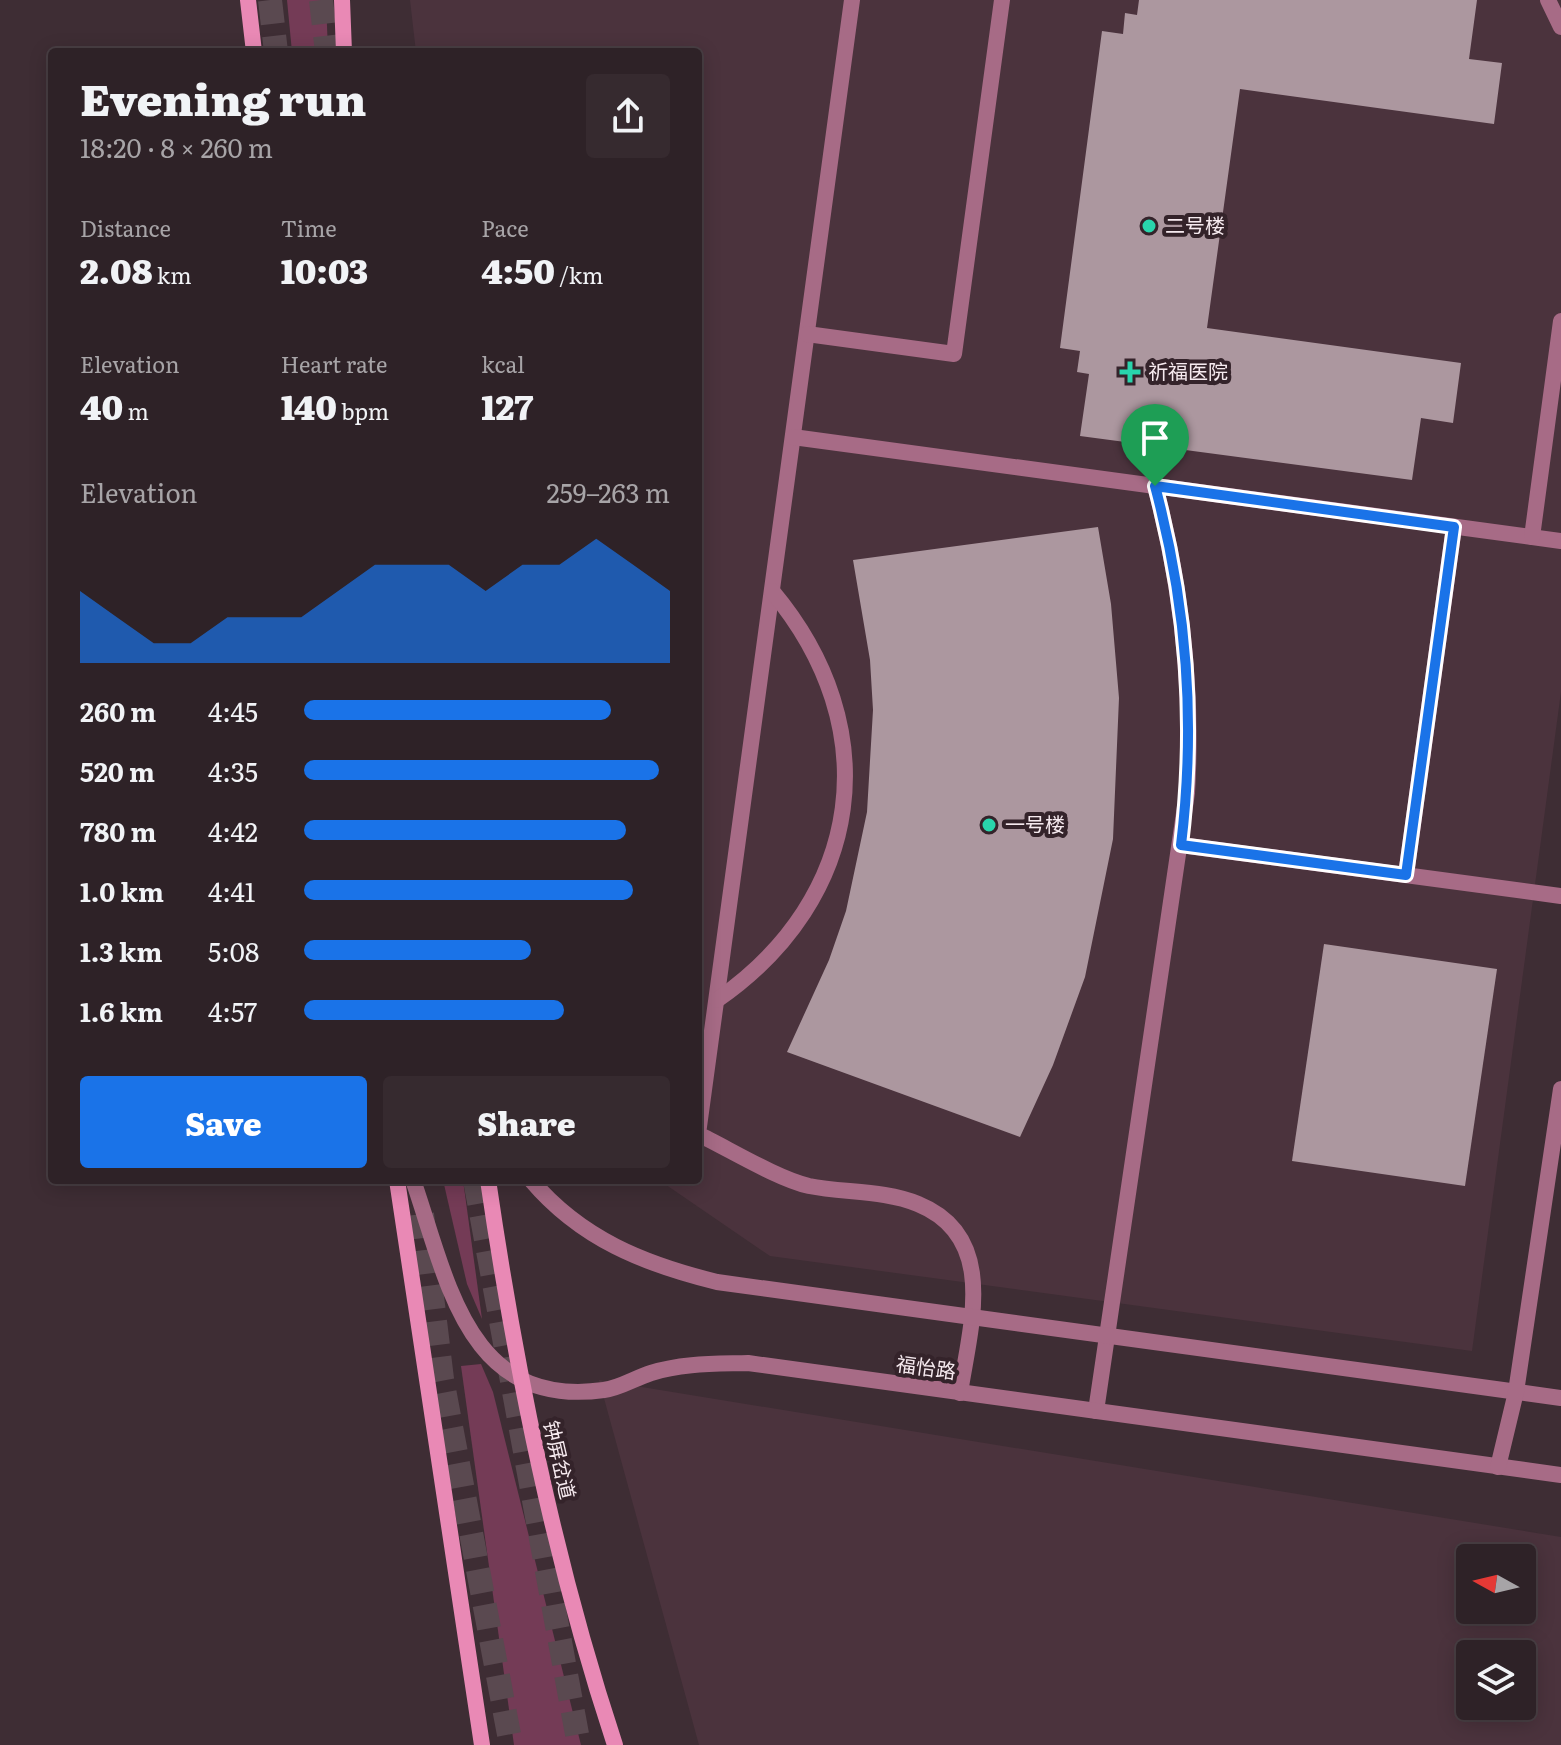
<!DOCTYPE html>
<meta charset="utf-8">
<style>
body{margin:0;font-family:Literata,"Noto Sans SC",serif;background:#362a2f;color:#f1f3f6;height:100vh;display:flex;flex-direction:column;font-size:30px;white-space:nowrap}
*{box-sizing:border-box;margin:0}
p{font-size:26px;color:#a7a4a7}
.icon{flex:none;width:44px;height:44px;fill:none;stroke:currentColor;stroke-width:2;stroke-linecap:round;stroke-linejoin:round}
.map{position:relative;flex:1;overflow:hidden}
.drawer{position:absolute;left:48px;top:48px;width:654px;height:1136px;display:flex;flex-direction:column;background:#2e2227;border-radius:8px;box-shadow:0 4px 20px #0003,0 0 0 2px #493f44}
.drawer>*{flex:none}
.needle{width:52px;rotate:278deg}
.tools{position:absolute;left:1456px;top:1544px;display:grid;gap:16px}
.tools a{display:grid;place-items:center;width:80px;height:80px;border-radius:8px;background:#2e2227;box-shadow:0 4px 20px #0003,0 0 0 2px #493f44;font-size:40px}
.pin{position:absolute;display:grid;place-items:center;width:68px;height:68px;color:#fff;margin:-82px -34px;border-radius:50% 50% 50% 0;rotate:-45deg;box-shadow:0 0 8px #0007}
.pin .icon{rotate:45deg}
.round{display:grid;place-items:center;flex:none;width:84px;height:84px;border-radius:8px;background:#362a2f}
.overview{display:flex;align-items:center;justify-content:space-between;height:136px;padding:0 32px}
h1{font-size:44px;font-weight:800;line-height:60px}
.metrics{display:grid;grid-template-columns:repeat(3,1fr);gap:12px;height:136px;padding:8px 32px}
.metrics div{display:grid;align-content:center}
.metrics b{font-size:34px;font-weight:800}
.metrics small{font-size:22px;font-weight:400}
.metrics p{font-size:22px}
.chart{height:224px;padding:16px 32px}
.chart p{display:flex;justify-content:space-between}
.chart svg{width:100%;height:144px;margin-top:8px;fill:#1a73e8;opacity:.7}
.button{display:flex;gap:16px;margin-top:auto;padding:16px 32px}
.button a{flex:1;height:92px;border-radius:8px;background:#1a73e8;color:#fff;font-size:32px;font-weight:800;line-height:92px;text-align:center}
.button a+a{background:#362a2f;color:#f1f3f6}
ul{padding:0 32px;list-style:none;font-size:26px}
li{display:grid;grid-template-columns:128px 96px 1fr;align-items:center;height:60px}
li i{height:20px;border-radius:10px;background:#1a73e8}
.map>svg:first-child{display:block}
</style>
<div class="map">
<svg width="1561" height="1745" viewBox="0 0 1561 1745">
<rect width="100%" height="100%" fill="#3e2d34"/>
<g fill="#4b333d" fill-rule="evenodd">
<polygon points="410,0 1561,0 1561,692 1472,1351 770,1256 659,1180 698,1180 698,52 416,52"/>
<path d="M599 1380 1561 1537V1745H699ZM1470 1558H1522V1610H1470ZM1470 1654H1522V1706H1470Z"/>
</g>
<g fill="#743b56">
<polygon points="287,0 326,0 328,52 292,52"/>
<polygon points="443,1180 463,1180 482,1319 467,1284"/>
<polygon points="481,1364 493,1392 581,1745 514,1745 461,1366"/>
</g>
<g fill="#ac979f">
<polygon points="1139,0 1477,0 1469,59 1502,63 1494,124 1240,89 1207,328 1461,363 1453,423 1421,418 1412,480 1080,436 1089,374 1077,372 1080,351 1060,348 1102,31 1123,34 1125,13 1137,15"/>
<polygon points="1098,527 1111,604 1119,698 1113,839 1085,977 1053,1065 1020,1137 787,1052 829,960 846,911 867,812 873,710 870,660 853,560"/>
<polygon points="1324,944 1497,969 1465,1186 1292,1161"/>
</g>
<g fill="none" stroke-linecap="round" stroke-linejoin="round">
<g stroke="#5a4950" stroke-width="24" stroke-dasharray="24 12" stroke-linecap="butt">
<polyline points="270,0 276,52"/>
<polyline points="321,0 327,52"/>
<polyline points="475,1180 579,1745"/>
<polyline points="422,1214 442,1379 511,1745"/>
</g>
<g stroke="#a76b86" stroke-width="16">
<path d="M852 0 698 1134C729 1149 778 1179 809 1186 844 1193 884 1190 918 1204 999 1237 970 1327 960 1393"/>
<polyline points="1548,0 1561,27"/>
<polyline points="807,334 954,354 1002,0"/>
<polyline points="793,437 1561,541"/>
<polyline points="1532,537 1561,321"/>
<polyline points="1181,845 1561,896"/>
<polyline points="1406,875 1454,527"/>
<path d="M717 1000C864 898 887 728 772 591"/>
<path d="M1096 1411 1187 793C1193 688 1182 588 1155 486"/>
</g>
<g stroke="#a76b86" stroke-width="16">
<path d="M413 1180C448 1281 467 1409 604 1390 620 1388 635 1378 651 1373 682 1363 716 1364 748 1363L1561 1475"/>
<path d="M531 1180C581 1239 644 1264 717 1282L1561 1398"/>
<polyline points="1498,1467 1516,1392 1561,1089"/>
</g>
<g stroke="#e989b5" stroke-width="16">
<polyline points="248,0 254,52"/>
<polyline points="342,0 344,52"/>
<polyline points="397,1180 482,1745"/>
<path d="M488 1180C516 1371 554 1561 615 1745"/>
</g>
</g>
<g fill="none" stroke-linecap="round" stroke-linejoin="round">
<g stroke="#fff" stroke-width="16">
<path id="route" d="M1155 486 1454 527 1406 875 1181 845C1196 722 1187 606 1155 486Z"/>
</g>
<use href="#route" stroke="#1a73e8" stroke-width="10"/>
</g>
<g fill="#29d5ac" stroke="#34232a" stroke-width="3">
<circle cx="1149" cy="226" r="8"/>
<path d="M1126 360h8v8h8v8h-8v8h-8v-8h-8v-8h8z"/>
<circle cx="989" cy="825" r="8"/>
</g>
<g text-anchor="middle" stroke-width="8" stroke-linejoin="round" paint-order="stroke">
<g font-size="20" fill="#f6eaef" stroke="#34232a" text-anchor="start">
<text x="1165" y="233">二号楼</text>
<text x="1148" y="379">祈福医院</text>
<text x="1005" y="832">一号楼</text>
</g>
<g font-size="20" fill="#f6eaef" stroke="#34232a">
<text transform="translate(926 1368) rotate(8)" y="7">福怡路</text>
<text transform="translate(559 1460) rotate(77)" y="7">钟屏岔道</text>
</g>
</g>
</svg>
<div class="tools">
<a><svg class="needle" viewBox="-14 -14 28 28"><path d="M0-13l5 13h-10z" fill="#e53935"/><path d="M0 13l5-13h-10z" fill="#a7a4a7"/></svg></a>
<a><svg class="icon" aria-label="layers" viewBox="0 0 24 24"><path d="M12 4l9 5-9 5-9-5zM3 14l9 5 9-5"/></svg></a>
</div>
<div class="pin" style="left:1155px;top:486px;background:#1e9e55"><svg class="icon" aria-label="arrive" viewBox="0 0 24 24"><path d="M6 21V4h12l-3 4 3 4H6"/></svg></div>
<section class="drawer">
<div class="overview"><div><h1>Evening run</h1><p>18:20 · 8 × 260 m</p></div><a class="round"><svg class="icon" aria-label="share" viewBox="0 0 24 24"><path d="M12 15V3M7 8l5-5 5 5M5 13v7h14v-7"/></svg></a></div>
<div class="metrics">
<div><p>Distance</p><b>2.08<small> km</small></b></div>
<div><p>Time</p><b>10:03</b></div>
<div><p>Pace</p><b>4:50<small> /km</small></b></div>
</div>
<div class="metrics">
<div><p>Elevation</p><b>40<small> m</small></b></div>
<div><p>Heart rate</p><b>140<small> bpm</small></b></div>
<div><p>kcal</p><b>127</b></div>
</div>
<div class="chart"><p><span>Elevation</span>259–263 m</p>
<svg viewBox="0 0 160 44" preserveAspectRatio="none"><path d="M0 44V22L10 30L20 38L30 38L40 30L50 30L60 30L70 22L80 14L90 14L100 14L110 22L120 14L130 14L140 6L150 14L160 22V44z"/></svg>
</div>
<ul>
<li><b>260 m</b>4:45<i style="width:84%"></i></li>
<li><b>520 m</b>4:35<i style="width:97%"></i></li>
<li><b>780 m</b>4:42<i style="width:88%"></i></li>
<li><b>1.0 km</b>4:41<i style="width:90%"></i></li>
<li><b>1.3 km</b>5:08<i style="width:62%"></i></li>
<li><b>1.6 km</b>4:57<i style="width:71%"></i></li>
</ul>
<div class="button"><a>Save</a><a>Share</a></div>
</section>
</div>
